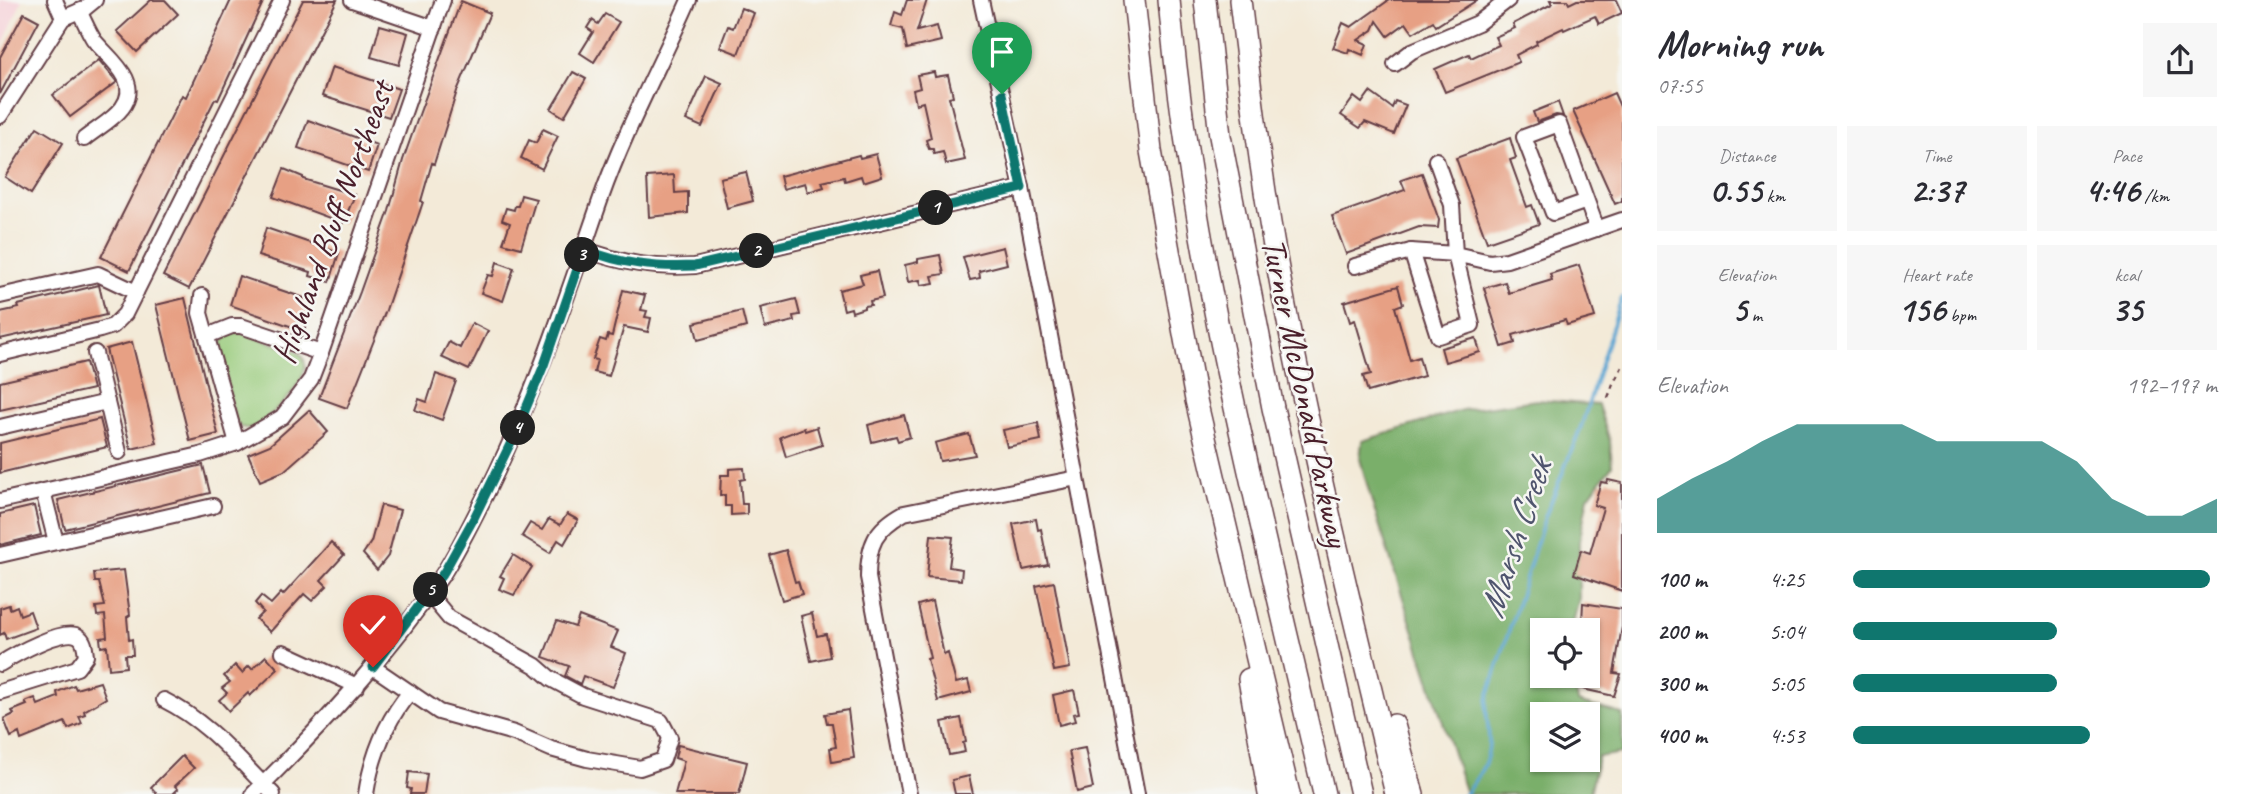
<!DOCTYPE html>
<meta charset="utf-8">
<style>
body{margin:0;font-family:Caveat,sans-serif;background:#f7f7f7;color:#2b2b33;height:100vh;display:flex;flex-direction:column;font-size:26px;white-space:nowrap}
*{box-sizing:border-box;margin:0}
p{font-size:23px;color:#7c7c81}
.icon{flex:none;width:38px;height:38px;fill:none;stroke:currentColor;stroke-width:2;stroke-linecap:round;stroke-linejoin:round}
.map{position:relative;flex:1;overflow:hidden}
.sheet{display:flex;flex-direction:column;background:#fff;width:630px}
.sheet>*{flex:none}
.controls{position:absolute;left:1530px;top:618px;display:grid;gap:14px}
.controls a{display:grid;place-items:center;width:70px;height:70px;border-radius:0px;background:#fff;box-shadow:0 2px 5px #0004;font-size:35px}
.pin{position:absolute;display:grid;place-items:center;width:60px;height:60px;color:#fff;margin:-72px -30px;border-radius:50% 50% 50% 0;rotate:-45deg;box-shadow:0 0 7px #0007}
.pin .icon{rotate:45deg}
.km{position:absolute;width:35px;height:35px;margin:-18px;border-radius:50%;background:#222;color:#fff;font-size:19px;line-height:35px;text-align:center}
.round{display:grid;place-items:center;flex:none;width:74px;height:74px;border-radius:0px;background:#f7f7f7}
.summary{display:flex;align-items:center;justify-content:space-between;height:119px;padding:0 35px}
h1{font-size:38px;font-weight:600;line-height:52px}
.stats{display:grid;grid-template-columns:repeat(3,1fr);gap:10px;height:119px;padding:7px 35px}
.stats div{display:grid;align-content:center;border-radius:0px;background:#f7f7f7;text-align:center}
.stats b{font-size:35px;font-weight:600}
.stats small{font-size:19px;font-weight:400}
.stats p{font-size:19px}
.chart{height:196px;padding:14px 35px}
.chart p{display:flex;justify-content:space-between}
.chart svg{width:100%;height:126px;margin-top:7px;fill:#0f766e;opacity:.7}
ul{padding:0 35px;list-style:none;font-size:23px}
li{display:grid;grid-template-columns:112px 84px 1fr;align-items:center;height:52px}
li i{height:18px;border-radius:9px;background:#0f766e}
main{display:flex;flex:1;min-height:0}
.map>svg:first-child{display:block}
</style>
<main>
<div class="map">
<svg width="1622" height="794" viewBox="0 0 1622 794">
<rect width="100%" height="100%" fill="#f6f6f2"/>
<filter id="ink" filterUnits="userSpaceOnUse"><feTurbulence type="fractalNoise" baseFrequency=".0143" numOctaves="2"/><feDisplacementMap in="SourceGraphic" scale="14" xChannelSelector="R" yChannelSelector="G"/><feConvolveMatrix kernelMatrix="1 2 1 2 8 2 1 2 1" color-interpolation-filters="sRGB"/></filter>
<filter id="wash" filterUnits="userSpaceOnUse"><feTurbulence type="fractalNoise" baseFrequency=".00686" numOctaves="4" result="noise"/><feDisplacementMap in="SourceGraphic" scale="28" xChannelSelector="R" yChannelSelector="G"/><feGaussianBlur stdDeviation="1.57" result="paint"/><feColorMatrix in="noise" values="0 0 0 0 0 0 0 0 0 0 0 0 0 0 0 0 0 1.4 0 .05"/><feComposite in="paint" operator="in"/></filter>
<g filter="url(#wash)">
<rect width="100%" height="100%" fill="#f3ead8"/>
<polygon fill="#f6cfd7" points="0,0 22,0 0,52"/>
<path fill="#99cb7b" stroke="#727553" stroke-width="2" d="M233 333H244L297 352C326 368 268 421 251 429L240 427 235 419 219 348 226 336Z"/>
<path fill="#7aaf6b" stroke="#62674b" stroke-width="2" fill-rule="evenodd" d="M1537 400 1598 405 1610 441 1612 466 1588 497 1579 543V599L1571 630H1542V676H1573L1578 702 1622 714V753L1598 757 1590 794H1466L1371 499 1360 459 1362 441 1462 410ZM1542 714H1587V760H1542Z"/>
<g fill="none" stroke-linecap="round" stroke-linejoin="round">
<path stroke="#5aa5d2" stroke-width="3.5" d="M1465 794C1478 777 1490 762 1489 739 1489 724 1485 718 1487 700L1545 517 1582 424 1622 297"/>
</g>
<g id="blocks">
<g fill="#e7a084">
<polygon points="151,0 165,0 178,14 137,52 117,31"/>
<polygon points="231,0 264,0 218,100 215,99 129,271 101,257 182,95 186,97"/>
<polygon points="303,0 337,0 189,289 163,276"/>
<polygon points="907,0 927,0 917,31 937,26 941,41 907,49 903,29 891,26 895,12 902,15"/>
<polygon points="1389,0 1477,0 1436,26 1433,21 1413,33 1406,23 1388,36 1377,21 1373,30 1358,40 1367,44 1363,55 1349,49 1348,53 1333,48 1343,23 1351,27"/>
<polygon points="1550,0 1567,0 1569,4 1577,0 1616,0 1622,13 1599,24 1595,16 1564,30 1563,28 1536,41 1537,44 1516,55 1519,62 1445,92 1435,69 1469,54 1471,58 1499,45 1495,37 1515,28 1513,24 1552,4"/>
<polygon points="461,1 490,13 457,91 434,164 432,163 421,201 423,202 386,310 347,408 319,398 360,292 389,211 403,160 420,112"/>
<polygon points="741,8 754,13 738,54 720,47 728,26 733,28"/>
<polygon points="24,13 39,21 0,94 0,57"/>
<polygon points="605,14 619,22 594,62 580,53 593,32 587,28 592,20 598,24"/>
<polygon points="380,25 408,33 399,65 371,57"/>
<polygon points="99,60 117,82 70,117 53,95"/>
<polygon points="332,67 399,89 389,117 322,96"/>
<polygon points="573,72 586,79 564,117 551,109"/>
<polygon points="934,72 935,77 948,75 953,96 949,97 965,160 946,164 943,152 934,154 933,149 929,149 926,140 931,138 923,102 916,104 913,90 920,88 917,75"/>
<polygon points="706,76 722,83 702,127 686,120"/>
<polygon points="1370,92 1392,108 1395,101 1406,105 1394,134 1365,122 1360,128 1341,115 1354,97 1362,103"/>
<polygon points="1614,93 1622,111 1622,201 1615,204 1573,111"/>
<polygon points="1558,102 1563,116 1556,115 1537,122 1533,112"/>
<polygon points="308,120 377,145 368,172 298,148"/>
<polygon points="37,127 63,143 31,194 5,177"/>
<polygon points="543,129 558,136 542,169 521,158 529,140 536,143"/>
<polygon points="1510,138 1516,158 1510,160 1527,207 1532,205 1539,224 1487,242 1456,158"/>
<polygon points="876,154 882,176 863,182 861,176 845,181 844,177 822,182 824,187 808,192 805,183 783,189 780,176 859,155 860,158"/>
<polygon points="284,169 303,177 303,179 355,195 343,223 273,197"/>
<polygon points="746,172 753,201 727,208 720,178"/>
<polygon points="1422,173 1439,220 1438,228 1419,227 1346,254 1332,216 1405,190 1401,180"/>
<polygon points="674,175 675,193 688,192 688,213 649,217 647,177"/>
<polygon points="521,195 536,199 521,248 503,243 510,223 502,220 506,208 514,210 515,206 518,206"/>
<polygon points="266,228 339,253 330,282 310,276 311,272 258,256"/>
<polygon points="1003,247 1007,264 979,271 980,278 970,280 963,257"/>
<polygon points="940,255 944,274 932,276 934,283 921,285 920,280 908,282 905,265 918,262 918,259"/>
<polygon points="497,262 514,268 503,301 481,293 488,275 493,276"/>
<polygon points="1579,265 1595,317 1567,325 1565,320 1513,335 1515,343 1502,347 1484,288 1505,282 1509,293 1552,280 1550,274"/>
<polygon points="877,271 883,298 870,301 871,305 864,306 864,308 852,312 851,308 844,310 839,290 863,284 860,275"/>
<polygon points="239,276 313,301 304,331 230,305"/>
<polygon points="99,285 106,315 0,339 0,312 19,308 18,305"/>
<polygon points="1398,286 1403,304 1395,307 1410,360 1419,357 1424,376 1368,392 1363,376 1371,374 1355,320 1350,322 1344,302"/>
<polygon points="623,290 645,295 641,310 647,311 645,317 651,318 648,332 624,327 609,376 594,372 597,360 593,359 600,339 606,341 608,335 612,336"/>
<polygon points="185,298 218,434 190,441 156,305"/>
<polygon points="796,299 800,315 793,316 794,321 765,328 760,308"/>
<polygon points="742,311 746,327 698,340 694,323"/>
<polygon points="472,323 488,331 469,370 441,357 449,342 460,348"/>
<polygon points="1476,338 1480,352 1445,362 1441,348"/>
<polygon points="132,342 157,443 131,449 106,349"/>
<polygon points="86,362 93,389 0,410 0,382"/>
<polygon points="436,374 456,381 442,420 415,410 419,399 427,402"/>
<polygon points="309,410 328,432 284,471 260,481 248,454 270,445"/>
<polygon points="904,415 910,437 898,441 896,436 872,442 868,425"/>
<polygon points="100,419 107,447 0,473 0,443"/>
<polygon points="1038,423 1041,440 1007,447 1003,430"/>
<polygon points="817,427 822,445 786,457 780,437 804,428 805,431"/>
<polygon points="969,434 975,455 940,461 935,443"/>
<polygon points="203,465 210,493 65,529 58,500"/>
<polygon points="744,468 745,479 740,480 742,504 747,504 747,514 731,515 731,506 725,506 725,495 720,496 721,475 729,475 729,469"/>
<polygon points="1608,480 1622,483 1622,591 1574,574 1581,550 1590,553 1603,508 1594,505 1601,482 1607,483"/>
<polygon points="381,505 400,510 388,556 377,570 363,554 371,542"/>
<polygon points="34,506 41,535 0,545 0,514"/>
<polygon points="567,514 578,520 564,544 558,540 550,553 522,536 530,523 542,530 549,519 560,525"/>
<polygon points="1036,519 1038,530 1041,529 1048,565 1023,570 1013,524"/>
<polygon points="931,535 953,537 949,567 962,569 961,580 927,577"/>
<polygon points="331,542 344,555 321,580 327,586 312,601 304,594 270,632 256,619 263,612 255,603 261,596 271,604 281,593 283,595"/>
<polygon points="786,550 795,582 798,581 802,594 782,600 769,555"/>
<polygon points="513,555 532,567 514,595 499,589 504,578 500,576"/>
<polygon points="124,570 130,615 127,617 129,640 132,639 133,655 125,655 126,667 109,669 107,646 101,647 100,638 107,637 105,615 97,616 96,607 105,606 99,582 95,582 94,573"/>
<polygon points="1054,582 1070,668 1054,671 1036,586"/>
<polygon points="932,601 944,655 948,653 956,683 968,680 971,692 938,701 927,659 930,658 918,605"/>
<polygon points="1583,603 1622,609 1622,627 1614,673 1621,674 1614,696 1569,686 1571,676 1587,676 1587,651 1593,624 1582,622"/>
<polygon points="9,605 10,609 17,606 20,615 30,611 36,628 6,639 4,633 0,635 0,608"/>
<polygon points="812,613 817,636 826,634 830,657 811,661 801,616"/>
<polygon points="579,616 618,631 611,647 626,653 613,687 583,676 580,684 565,676 569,666 543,657 557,621 575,627"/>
<polygon points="266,656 278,669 250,696 248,693 229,711 219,700 227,693 222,688 230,682 224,676 235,665 242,673 249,666 252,669"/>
<polygon points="100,682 106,698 84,711 85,714 79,716 82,723 68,729 65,722 21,740 19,733 11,737 4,719 14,714 12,711 27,705 25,702 35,698 38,705 58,697 57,692 74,685 76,689"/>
<polygon points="1074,690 1079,713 1073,714 1075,721 1059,725 1053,695"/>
<polygon points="848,710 854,758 832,762 830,748 836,747 832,723 827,723 825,714"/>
<polygon points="961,718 966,742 963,743 965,752 949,755 942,722"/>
<polygon points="678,745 747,762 739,794 675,794 684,761 675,758"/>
<polygon points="1085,748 1093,788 1077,792 1069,751"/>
<polygon points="182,756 194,768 175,786 178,789 173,794 157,794 151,787"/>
<polygon points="409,772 427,774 424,794 410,794 411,789 407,788"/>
<polygon points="969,776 973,794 955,794 952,780"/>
</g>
</g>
</g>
<g filter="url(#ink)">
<use href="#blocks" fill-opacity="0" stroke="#633d45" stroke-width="2"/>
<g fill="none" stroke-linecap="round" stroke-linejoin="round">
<g stroke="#633d45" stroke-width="18">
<g id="minor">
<polyline points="55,0 63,18"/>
<polyline points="352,0 434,28"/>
<polyline points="981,0 1022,188 1077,478"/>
<path d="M79 11C84 20 88 31 94 40 108 58 143 81 122 108 113 120 96 129 84 139"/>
<polyline points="1395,64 1412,51 1478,23 1508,0"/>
<polyline points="0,116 63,18 84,9 95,0"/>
<polyline points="1436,160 1452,205 1455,254 1472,325 1438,336 1411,251 1455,254 1490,262 1507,260 1622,220"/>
<polyline points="1587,201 1553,213 1524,137 1559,124 1597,229"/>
<path d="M584 249C621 263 655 269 695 266L1022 188"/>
<polyline points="1355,266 1411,251"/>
<polyline points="0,296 98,274 136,292"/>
<polyline points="202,296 200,313 237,443"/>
<polyline points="207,336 232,326 241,326 321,353"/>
<polyline points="95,353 119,452"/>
<polyline points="0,354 100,330 113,326 125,314 282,0"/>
<polyline points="0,427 107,402"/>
<polyline points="43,491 56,542"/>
<polyline points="0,501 200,455 237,443 282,417 311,379 321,353 443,0"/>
<polyline points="0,555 213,506"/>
<polyline points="283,652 357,686"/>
<path d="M0 664C14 655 64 627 78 636 85 640 85 649 86 656L77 668 0 692"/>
<polyline points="373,667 439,712 514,733 551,749 587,759 640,768 663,760 670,738 661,721 583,696 551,679 536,666 449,618 429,594"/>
<path d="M164 700C210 723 237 759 273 794"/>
<path d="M253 794C323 725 388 655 443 574 460 547 474 518 488 490 535 394 566 299 601 198 625 130 660 66 689 0"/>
<path d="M366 794C372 755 385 722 410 692"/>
<path d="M909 794 868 577C868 545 875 529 904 513L1077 478 1137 794"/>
</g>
</g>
<g stroke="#633d45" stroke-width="24">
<g id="highway">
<polyline points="1134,0 1151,151 1196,400 1289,794"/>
<path d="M1169 0C1193 269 1264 531 1324 794"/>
<polyline points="1205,0 1220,136 1273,408 1361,794"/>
<path d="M1240 0C1250 84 1260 168 1275 252 1307 434 1353 614 1396 794"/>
<polyline points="1249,679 1269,794"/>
<polyline points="1394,725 1413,794"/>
</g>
</g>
<polyline stroke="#633d45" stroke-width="2.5" stroke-dasharray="5 5" stroke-linecap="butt" points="1608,398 1613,384 1622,367"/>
<use href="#minor" stroke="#fff" stroke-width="14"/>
<use href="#highway" stroke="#fff" stroke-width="21"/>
</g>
</g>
<g fill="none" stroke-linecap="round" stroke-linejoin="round" filter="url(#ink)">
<g stroke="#fff" stroke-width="14">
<path id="route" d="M373 667 444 572 474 518 517 430 544 365 584 249C621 264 655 268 695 266L1022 188 1002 94"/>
</g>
<use href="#route" stroke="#0f766e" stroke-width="9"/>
</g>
<g text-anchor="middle" stroke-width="5" stroke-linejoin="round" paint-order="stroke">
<g font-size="35" fill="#4a1f2b" stroke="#f6f6f2">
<text transform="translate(332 222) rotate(-70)" y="12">Highland Bluff Northeast</text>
<text transform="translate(1306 392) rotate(78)" y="12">Turner McDonald Parkway</text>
</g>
<g font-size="37" font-style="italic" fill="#50556e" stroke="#f6f6f2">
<text transform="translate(1514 538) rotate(-72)" y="13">Marsh Creek</text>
</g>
</g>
</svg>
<div class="controls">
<a><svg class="icon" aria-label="locate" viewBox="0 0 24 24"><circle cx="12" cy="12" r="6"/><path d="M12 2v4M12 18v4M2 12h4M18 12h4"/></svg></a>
<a><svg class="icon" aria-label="layers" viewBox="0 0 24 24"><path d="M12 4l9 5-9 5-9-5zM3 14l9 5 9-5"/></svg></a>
</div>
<div class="pin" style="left:1002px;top:94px;background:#1e9e55"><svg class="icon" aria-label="arrive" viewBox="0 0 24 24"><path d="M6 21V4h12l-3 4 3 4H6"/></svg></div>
<div class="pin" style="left:373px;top:667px;background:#d93025"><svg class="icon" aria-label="check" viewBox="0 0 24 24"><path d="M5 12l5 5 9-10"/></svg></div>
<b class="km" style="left:936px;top:208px">1</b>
<b class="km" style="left:757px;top:251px">2</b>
<b class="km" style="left:582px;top:255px">3</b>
<b class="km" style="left:518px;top:428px">4</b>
<b class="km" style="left:431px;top:590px">5</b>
</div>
<section class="sheet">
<div class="summary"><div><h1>Morning run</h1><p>07:55</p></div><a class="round"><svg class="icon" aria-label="share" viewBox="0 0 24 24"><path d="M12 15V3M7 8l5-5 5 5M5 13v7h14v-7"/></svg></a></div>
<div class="stats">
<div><p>Distance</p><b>0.55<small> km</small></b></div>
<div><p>Time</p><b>2:37</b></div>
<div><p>Pace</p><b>4:46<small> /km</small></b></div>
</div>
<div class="stats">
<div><p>Elevation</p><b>5<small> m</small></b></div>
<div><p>Heart rate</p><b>156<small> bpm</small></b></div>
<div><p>kcal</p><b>35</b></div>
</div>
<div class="chart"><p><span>Elevation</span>192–197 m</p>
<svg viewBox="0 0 160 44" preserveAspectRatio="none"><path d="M0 44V32L10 25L20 19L30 12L40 6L50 6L60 6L70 6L80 12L90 12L100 12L110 12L120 19L130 32L140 38L150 38L160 32V44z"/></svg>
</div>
<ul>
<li><b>100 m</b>4:25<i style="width:98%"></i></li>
<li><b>200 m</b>5:04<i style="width:56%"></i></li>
<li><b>300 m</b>5:05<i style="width:56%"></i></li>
<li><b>400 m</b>4:53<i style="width:65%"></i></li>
</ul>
</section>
</main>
